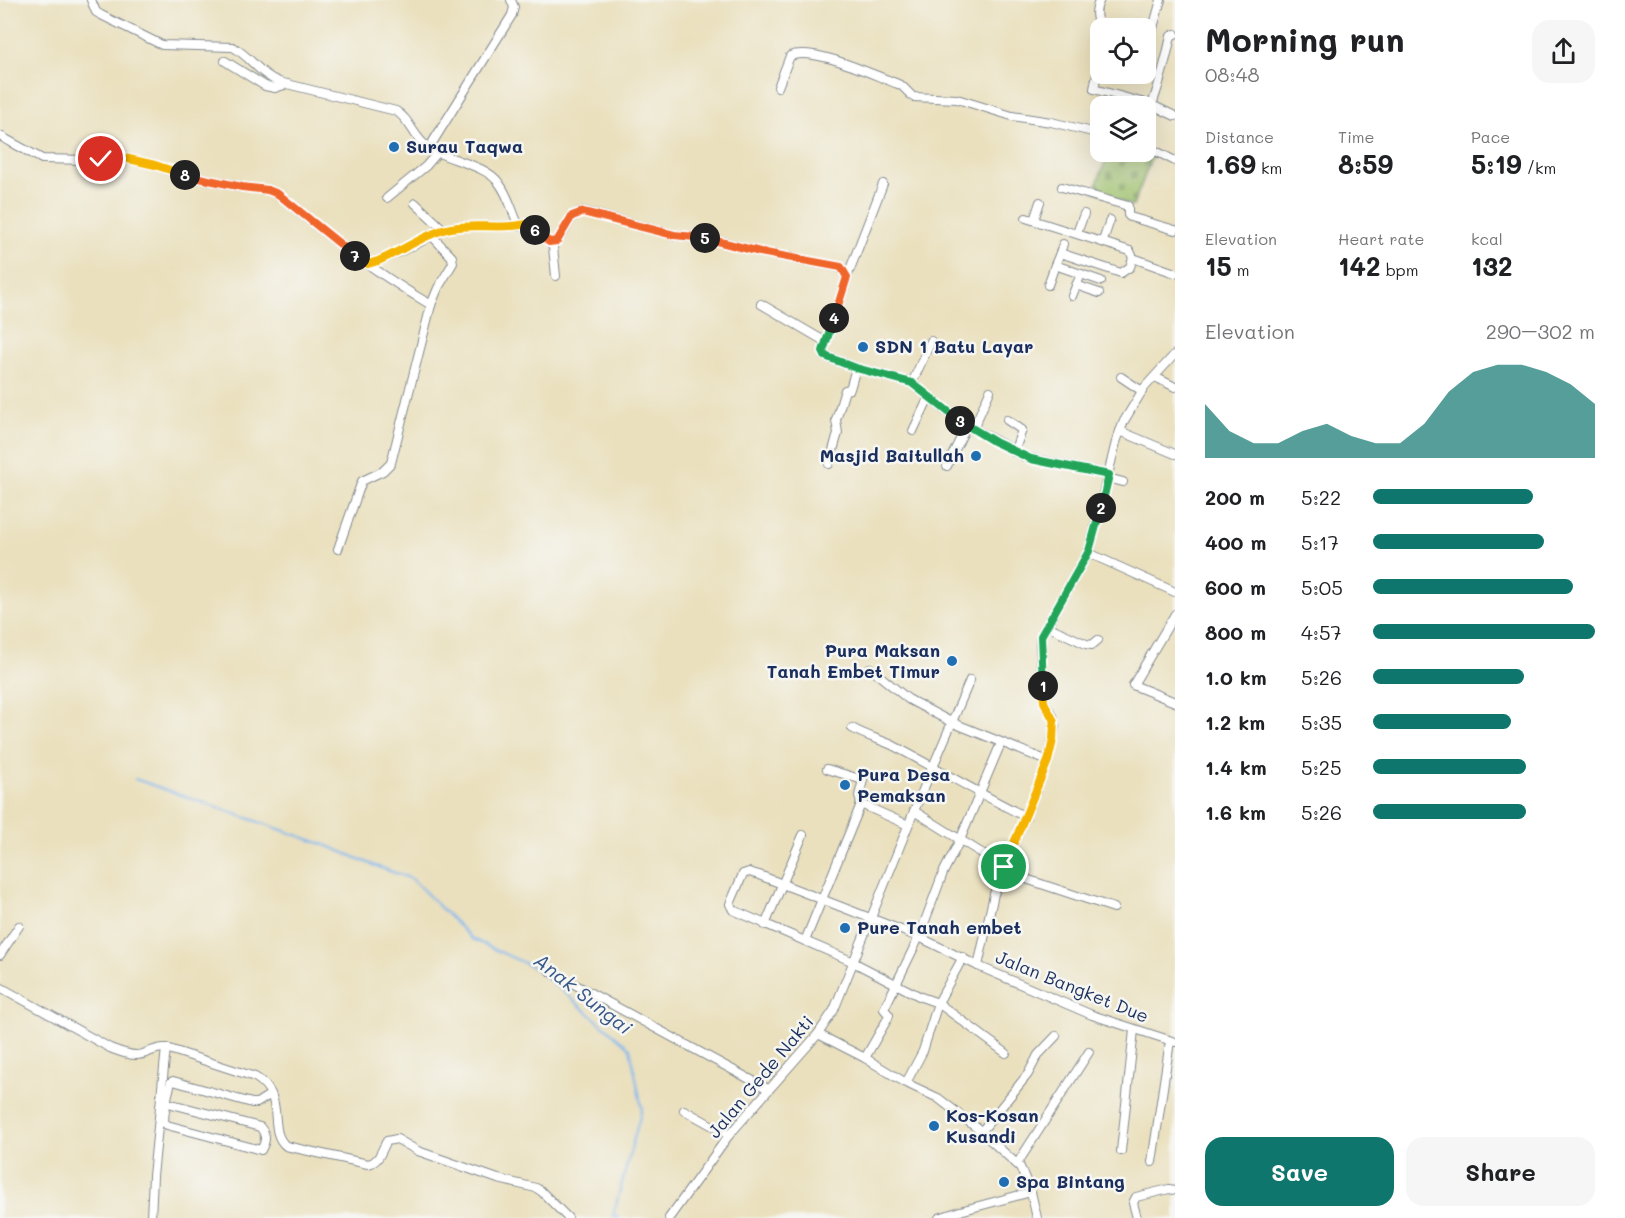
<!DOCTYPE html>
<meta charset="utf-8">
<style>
body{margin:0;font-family:Mali,sans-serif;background:#f6f6f6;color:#202124;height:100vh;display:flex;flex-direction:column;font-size:22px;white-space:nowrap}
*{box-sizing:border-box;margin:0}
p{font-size:20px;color:#757577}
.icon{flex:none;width:33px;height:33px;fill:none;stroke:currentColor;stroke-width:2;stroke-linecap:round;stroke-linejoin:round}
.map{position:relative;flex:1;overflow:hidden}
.details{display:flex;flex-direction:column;background:#fff;width:450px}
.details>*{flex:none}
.buttons{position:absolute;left:1090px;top:18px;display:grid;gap:12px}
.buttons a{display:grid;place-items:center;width:66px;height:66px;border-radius:12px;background:#fff;box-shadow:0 6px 24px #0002;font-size:30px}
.pin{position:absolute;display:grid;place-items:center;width:51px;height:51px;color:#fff;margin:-26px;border:3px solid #fff;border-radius:50%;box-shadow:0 2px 6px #0007}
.km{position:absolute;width:30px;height:30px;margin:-15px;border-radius:50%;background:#222;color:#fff;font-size:16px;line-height:30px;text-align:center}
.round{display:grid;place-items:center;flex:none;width:63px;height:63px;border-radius:18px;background:#f6f6f6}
.overview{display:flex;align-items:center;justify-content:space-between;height:102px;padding:0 30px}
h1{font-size:33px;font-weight:700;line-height:45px}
.figures{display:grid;grid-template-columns:repeat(3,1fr);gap:9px;height:102px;padding:6px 30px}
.figures div{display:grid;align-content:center}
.figures b{font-size:26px;font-weight:700}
.figures small{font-size:16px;font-weight:400}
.figures p{font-size:16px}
.chart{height:168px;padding:12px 30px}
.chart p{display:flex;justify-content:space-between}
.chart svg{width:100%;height:108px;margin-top:6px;fill:#0f766e;opacity:.7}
.action{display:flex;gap:12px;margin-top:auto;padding:12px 30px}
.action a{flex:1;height:69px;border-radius:18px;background:#0f766e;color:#fff;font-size:24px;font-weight:700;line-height:69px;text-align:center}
.action a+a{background:#f6f6f6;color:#202124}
ul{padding:0 30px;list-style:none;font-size:20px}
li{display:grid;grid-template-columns:96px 72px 1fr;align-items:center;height:45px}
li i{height:15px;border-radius:8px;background:#0f766e}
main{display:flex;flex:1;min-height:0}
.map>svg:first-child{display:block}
</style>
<main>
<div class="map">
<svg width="1175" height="1218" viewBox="0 0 1175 1218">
<defs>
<pattern id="cemetery-stones" width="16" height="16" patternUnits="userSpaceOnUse" patternTransform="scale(1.5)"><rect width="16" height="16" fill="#9dc06a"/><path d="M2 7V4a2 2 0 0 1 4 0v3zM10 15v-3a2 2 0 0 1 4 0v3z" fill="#7f9c5a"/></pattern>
</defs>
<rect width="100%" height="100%" fill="#f6f6f2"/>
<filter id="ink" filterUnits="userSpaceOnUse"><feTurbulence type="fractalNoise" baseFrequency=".0167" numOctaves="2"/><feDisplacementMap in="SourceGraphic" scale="12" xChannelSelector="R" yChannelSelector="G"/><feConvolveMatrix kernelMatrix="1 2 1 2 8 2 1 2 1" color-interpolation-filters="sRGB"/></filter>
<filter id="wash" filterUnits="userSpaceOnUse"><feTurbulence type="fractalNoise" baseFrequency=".008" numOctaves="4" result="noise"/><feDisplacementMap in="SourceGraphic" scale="24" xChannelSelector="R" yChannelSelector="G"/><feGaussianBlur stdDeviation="1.35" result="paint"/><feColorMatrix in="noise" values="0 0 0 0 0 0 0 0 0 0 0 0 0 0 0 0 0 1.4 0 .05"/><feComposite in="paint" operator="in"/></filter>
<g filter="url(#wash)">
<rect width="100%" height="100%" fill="#eae0bd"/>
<polygon fill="url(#cemetery-stones)" stroke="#5c7864" stroke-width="1.5" points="1146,151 1153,154 1133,206 1094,191 1109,152"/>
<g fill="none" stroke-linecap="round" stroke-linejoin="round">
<polyline stroke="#7fb6ef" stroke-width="2" points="135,779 328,846 373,865 412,879 472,939 535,968 630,1048 642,1109 613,1216 619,1218"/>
</g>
</g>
<g filter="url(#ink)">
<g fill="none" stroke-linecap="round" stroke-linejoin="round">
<g stroke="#82888e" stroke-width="10">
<g id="minor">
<path d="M91 0 96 12 101 15 162 45 233 47C251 57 259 74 279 82L396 111C411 120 413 138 429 148 450 161 485 164 499 183 509 196 512 212 519 226"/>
<path d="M1100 0C1094 10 1095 19 1101 29"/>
<polyline points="1146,43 1151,35 1161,0"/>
<polyline points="1101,53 1094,89 1152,105 1175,116"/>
<polyline points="225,61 265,86 275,88 287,84"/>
<path d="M778 87 790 56C814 46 873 75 898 84L902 86 913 97 957 99 1012 116 1051 122 1101 134"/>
<path d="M1152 105C1160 82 1166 60 1171 36L1175 34"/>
<path d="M0 136 42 159 88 160 116 156 155 165 179 174 242 187 269 190 278 194C326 235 376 273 431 305"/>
<polyline points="1146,146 1175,161"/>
<polyline points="429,148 512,15 514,7 511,0"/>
<polyline points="1062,187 1128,206 1128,215 1130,217 1175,230"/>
<polyline points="387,198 426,166 438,152"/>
<polyline points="415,203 444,230"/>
<polyline points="1026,218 1130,251 1133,258 1130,267 1121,273 1060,253 1055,265 1101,281"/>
<polyline points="1034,220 1040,202"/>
<polyline points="1077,233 1084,214"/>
<polyline points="1103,241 1110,220"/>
<polyline points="549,242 553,247 556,276"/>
<polyline points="1060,253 1063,244"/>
<polyline points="1133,258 1175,273"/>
<path d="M368 264C386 259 403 250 420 242 430 237 440 230 450 228 476 223 500 230 526 224L549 242H554C567 235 566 215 583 211L674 235 712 239 760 252 839 267 846 273V281L823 351 825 356 856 368 912 383 945 410 967 425 1025 457 1109 475"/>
<polyline points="847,277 883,184"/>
<polyline points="1048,285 1055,265"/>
<polyline points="1076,285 1099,293"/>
<polyline points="1072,296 1081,274"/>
<polyline points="761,304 826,342"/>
<polyline points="1121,377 1142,391"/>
<polyline points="1155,377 1175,387"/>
<polyline points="912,383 931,341"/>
<polyline points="1007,420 1022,430 1014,452"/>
<polyline points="973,429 990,391"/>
<polyline points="913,431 929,397"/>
<polyline points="1120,431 1175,454"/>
<polyline points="829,464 838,433 836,420 845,390 850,389 856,368"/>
<polyline points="947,466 967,425"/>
<polyline points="1108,478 1123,482"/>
<polyline points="338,549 362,481 383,471 391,463 431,305 438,288 453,263 452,257 432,236"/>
<polyline points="1089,551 1093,555 1175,592"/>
<polyline points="1175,614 1133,685 1175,702"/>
<polyline points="1047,626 1086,644 1092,645 1098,640"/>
<polyline points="870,668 908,699 951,722 1048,761"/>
<path d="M852 728C865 736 880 739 894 746 939 770 982 795 1026 817"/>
<polyline points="827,769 863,780 859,796 861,804"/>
<polyline points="861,804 908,825"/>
<polyline points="914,811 1004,867 1029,880 1114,908"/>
<polyline points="765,925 803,835"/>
<polyline points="805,941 861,804"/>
<polyline points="0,955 19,926"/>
<polyline points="978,966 994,894 1048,761 1055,726 1053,716 1044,702 1040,644 1041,636 1089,551 1116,442 1124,421 1144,388 1175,354"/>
<polyline points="550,971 768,1089"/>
<path d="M0 987 110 1048C118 1051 127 1055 136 1055 147 1055 154 1047 166 1048L255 1077C288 1097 266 1130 286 1146L368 1164C380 1162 381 1150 387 1141L397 1139 418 1151 498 1179 536 1188 541 1191 568 1218"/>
<polyline points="818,1034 865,1058 906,1083 938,1098 977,1128 1020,1167 1031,1192 1037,1218"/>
<polyline points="1006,1053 938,1003 921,997 849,960 733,910 730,904 743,874 749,872 759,875 919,937 978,966 1092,1015 1175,1042"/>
<polyline points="865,1058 888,1018 889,1015 884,1009 919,937 943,873 960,840 1001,743"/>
<polyline points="906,1083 923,1051 938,1003 963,957"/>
<path d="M168 1103 260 1127C267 1135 266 1141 261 1150L167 1125 164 1123C164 1111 168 1093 171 1082L173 1081 252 1103H257L271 1094"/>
<polyline points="684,1110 729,1135"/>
<polyline points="981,1132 1028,1074 1038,1055 1056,1036"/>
<polyline points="1121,1151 1134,1030"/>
<polyline points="1152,1162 1170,1041"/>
<polyline points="1017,1164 1089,1052"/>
<polyline points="151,1218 153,1176 166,1048"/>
<polyline points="669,1218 729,1135 818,1034 834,1010 914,811 970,680"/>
<polyline points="939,1218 960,1211 1031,1192"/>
<polyline points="1137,1218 1133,1203 1136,1197 1169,1189 1175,1190"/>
</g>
</g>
<use href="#minor" stroke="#fff" stroke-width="8"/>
</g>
</g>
<g fill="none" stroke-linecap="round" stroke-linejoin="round" filter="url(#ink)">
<g stroke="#fff" stroke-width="12">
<polyline id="split-1" points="1004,867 1048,761 1053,740 1054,721 1044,702 1043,686"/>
</g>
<g stroke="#fff" stroke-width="12">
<polyline id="split-2" points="1043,686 1041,636 1089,551 1101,508"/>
</g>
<g stroke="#fff" stroke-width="12">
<polyline id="split-3" points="960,421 995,442 1031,459 1109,475 1101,508"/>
</g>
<g stroke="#fff" stroke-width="12">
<polyline id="split-4" points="834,318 823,351 825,356 856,368 912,383 960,421"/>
</g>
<g stroke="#fff" stroke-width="12">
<polyline id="split-5" points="705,238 760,252 841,267 847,277 834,318"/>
</g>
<g stroke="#fff" stroke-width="12">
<polyline id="split-6" points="535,230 549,242 557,241 572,216 583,212 674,235 705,238"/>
</g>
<g stroke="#fff" stroke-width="12">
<path id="split-7" d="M355 256 368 264 378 261C400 252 429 232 451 228 476 223 500 230 526 224L535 230"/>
</g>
<g stroke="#fff" stroke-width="12">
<polyline id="split-8" points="185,175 242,187 268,190 278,194 355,256"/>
</g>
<g stroke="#fff" stroke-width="12">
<polyline id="split-9" points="101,159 116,156 155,165 185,175"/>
</g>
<use href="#split-1" stroke="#f5b400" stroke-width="8"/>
<use href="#split-2" stroke="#22a559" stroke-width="8"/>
<use href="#split-3" stroke="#22a559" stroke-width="8"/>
<use href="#split-4" stroke="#22a559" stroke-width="8"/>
<use href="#split-5" stroke="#f0652b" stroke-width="8"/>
<use href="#split-6" stroke="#f0652b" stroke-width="8"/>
<use href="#split-7" stroke="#f5b400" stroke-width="8"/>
<use href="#split-8" stroke="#f0652b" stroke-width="8"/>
<use href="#split-9" stroke="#f5b400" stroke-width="8"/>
</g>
<g fill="#1f6fb2" stroke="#f6f6f2" stroke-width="2">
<circle cx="394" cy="147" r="6"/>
<circle cx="863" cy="347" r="6"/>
<circle cx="976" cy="456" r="6"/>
<circle cx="952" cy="661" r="6"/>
<circle cx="845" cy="785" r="6"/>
<circle cx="845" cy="928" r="6"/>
<circle cx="934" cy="1126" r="6"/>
<circle cx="1004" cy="1182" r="6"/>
</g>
<g text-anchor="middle" stroke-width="5" stroke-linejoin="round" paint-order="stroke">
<g font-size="18" font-weight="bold" fill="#1b2f5e" stroke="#f6f6f2" text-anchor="start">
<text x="406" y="153">Surau Taqwa</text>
<text x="875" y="353">SDN 1 Batu Layar</text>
<text x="964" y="462" text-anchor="end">Masjid Baitullah</text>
<text x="940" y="657" text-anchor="end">Pura Maksan<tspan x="940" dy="21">Tanah Embet Timur</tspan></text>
<text x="857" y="781">Pura Desa<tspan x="857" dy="21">Pemaksan</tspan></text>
<text x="857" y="934">Pure Tanah embet</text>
<text x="946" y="1122">Kos-Kosan<tspan x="946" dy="21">Kusandi</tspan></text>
<text x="1016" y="1188">Spa Bintang</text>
</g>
<g font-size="18" fill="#1b2f5e" stroke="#f6f6f2">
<text transform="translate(1072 987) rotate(22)" y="6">Jalan Bangket Due</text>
<text transform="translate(761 1077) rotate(-50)" y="6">Jalan Gede Nakti</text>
</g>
<g font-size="20" font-style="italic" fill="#39588a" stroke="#f6f6f2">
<text transform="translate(583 994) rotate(38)" y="7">Anak Sungai</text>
</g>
</g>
</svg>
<div class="buttons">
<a><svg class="icon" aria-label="locate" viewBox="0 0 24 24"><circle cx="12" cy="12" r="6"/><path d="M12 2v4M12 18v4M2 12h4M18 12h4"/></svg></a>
<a><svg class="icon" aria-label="layers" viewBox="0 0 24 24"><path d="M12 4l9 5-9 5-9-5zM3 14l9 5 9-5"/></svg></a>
</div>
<div class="pin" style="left:1004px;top:867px;background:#1e9e55"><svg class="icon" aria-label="arrive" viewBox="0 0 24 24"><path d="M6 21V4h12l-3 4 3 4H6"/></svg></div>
<div class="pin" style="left:101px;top:159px;background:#d93025"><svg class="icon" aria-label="check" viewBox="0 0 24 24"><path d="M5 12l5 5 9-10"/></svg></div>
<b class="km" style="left:1043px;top:686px">1</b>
<b class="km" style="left:1101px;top:508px">2</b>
<b class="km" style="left:960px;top:421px">3</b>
<b class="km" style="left:834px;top:318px">4</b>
<b class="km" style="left:705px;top:238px">5</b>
<b class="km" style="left:535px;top:230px">6</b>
<b class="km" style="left:355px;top:256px">7</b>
<b class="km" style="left:185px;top:175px">8</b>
</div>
<section class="details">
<div class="overview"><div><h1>Morning run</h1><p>08:48</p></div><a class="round"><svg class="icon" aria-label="share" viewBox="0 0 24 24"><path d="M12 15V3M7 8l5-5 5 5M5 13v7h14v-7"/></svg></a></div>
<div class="figures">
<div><p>Distance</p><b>1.69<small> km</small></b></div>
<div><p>Time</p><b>8:59</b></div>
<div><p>Pace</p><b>5:19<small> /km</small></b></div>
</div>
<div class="figures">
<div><p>Elevation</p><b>15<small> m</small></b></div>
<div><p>Heart rate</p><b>142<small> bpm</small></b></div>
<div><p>kcal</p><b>132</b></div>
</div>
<div class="chart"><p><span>Elevation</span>290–302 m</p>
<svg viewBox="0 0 160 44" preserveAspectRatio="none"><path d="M0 44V22L10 33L20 38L30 38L40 33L50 30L60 35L70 38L80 38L90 30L100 17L110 9L120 6L130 6L140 9L150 14L160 22V44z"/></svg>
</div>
<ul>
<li><b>200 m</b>5:22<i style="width:72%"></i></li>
<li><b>400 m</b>5:17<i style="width:77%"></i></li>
<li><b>600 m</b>5:05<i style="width:90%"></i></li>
<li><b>800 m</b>4:57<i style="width:100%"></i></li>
<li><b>1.0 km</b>5:26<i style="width:68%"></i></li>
<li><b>1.2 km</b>5:35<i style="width:62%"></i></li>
<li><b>1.4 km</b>5:25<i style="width:69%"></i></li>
<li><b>1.6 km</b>5:26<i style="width:69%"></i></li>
</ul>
<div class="action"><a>Save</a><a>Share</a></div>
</section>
</main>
